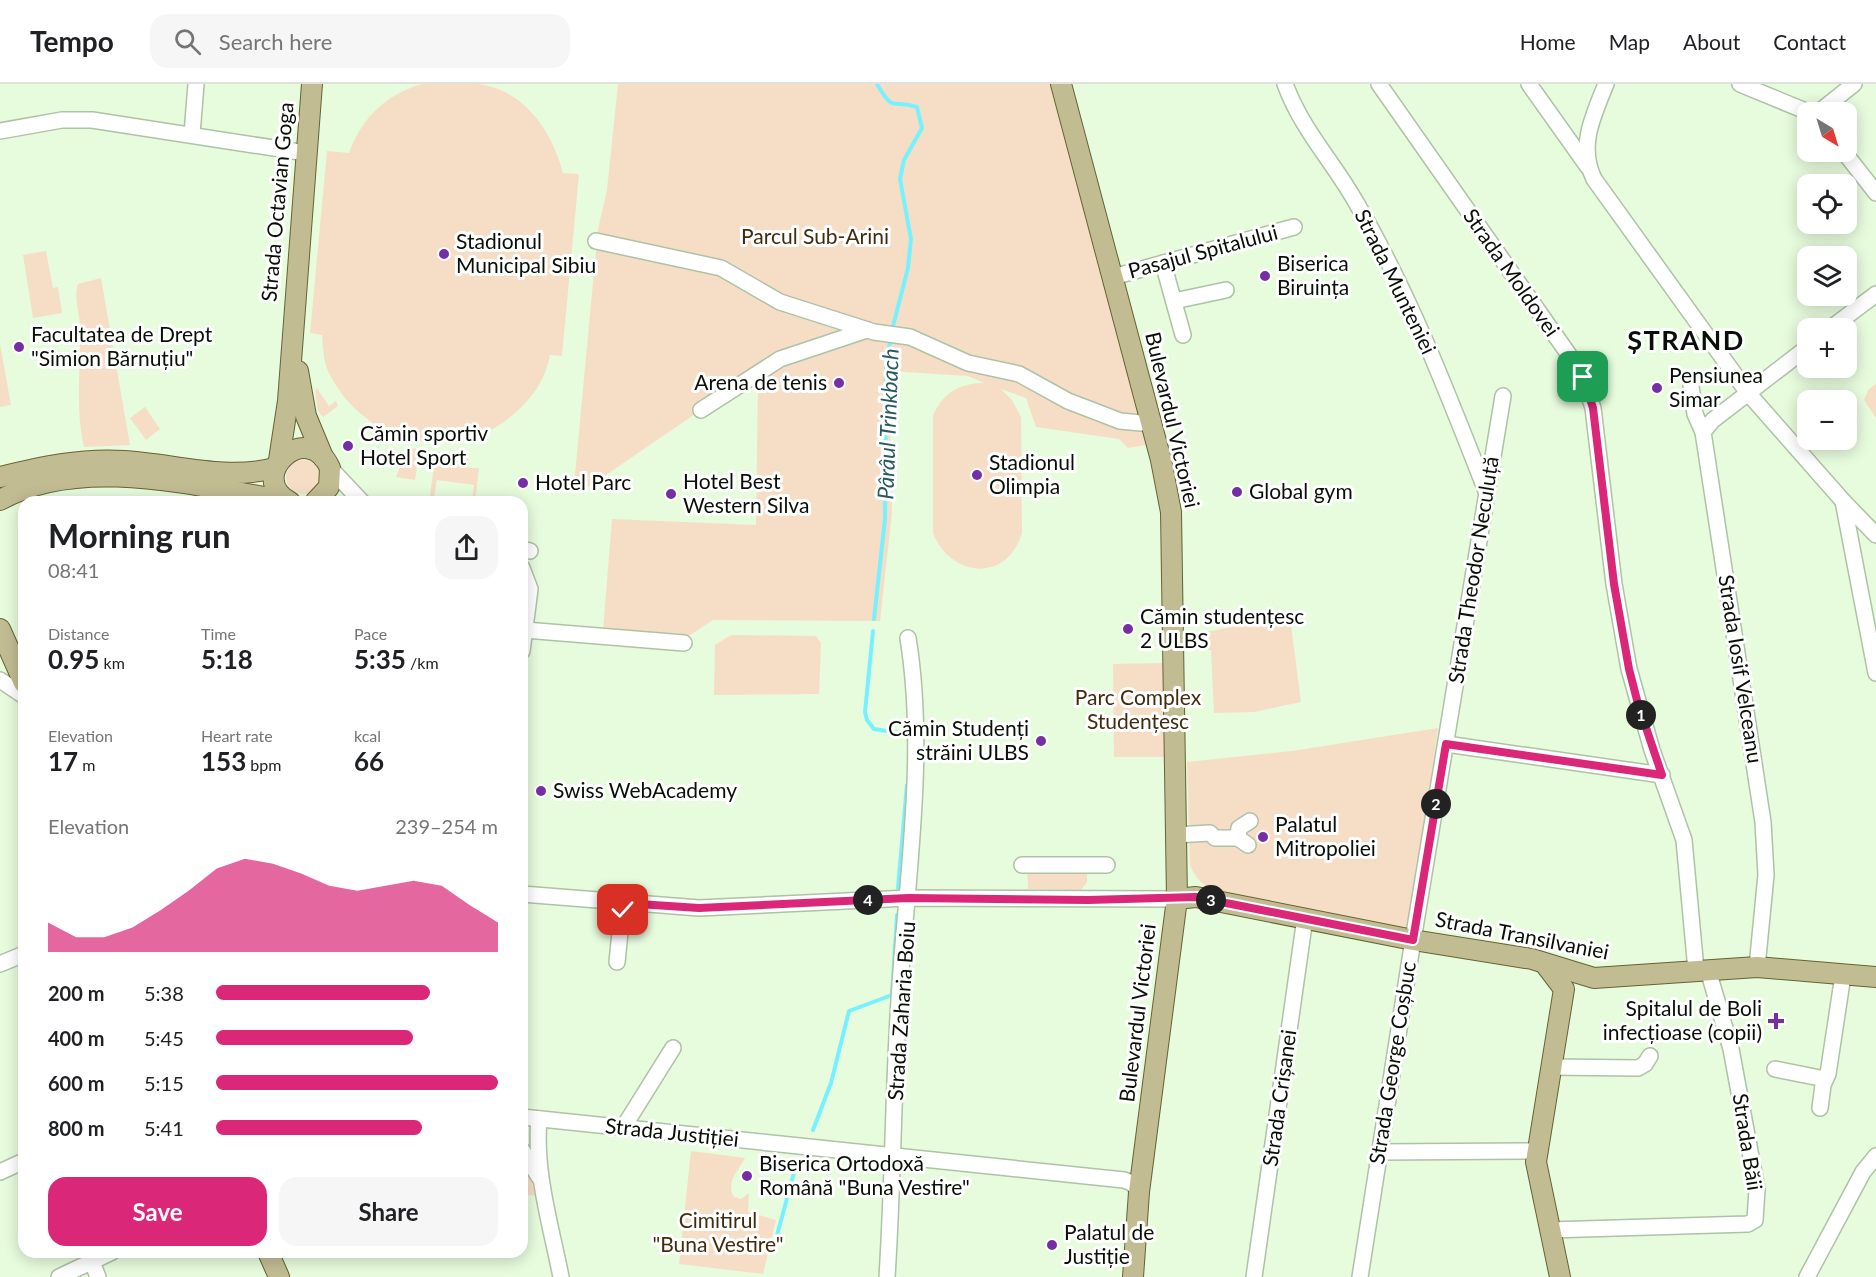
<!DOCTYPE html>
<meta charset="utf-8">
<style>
body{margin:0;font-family:Lato,sans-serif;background:#f6f6f6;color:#202124;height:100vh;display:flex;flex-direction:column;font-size:22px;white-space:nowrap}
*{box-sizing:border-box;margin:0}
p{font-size:20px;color:#757577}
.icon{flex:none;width:33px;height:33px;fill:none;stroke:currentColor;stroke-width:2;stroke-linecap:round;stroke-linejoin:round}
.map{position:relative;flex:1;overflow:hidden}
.drawer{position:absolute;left:18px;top:412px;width:510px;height:762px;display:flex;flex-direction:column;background:#fff;border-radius:18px;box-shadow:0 3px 15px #0003}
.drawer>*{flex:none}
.needle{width:39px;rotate:142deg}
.tools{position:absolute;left:1797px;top:18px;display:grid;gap:12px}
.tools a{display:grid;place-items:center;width:60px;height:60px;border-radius:12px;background:#fff;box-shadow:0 3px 15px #0003;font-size:30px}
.pin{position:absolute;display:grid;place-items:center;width:51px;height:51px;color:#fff;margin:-26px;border-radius:12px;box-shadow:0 3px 9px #0006}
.km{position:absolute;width:30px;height:30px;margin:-15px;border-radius:50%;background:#222;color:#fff;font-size:16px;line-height:30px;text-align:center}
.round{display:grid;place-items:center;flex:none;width:63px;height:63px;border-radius:18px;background:#f6f6f6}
.overview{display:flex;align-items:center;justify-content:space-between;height:102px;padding:0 30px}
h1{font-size:33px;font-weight:700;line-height:45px}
.figures{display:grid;grid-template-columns:repeat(3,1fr);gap:9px;height:102px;padding:6px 30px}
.figures div{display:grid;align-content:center}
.figures b{font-size:26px;font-weight:700}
.figures small{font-size:16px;font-weight:400}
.figures p{font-size:16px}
.chart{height:168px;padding:12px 30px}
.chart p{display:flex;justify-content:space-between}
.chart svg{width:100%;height:108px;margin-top:6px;fill:#db2777;opacity:.7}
.primary-button{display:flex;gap:12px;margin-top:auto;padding:12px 30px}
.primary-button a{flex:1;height:69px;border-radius:18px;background:#db2777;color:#fff;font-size:24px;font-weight:700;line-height:69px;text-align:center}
.primary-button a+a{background:#f6f6f6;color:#202124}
ul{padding:0 30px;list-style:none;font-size:20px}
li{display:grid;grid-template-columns:96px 72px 1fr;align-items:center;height:45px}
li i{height:15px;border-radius:8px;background:#db2777}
header{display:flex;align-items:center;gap:36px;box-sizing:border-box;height:84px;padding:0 30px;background:#fff;border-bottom:2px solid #e0e0e0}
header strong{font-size:28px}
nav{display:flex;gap:33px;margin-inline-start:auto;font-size:21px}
.search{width:420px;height:54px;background:#f6f6f6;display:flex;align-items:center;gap:15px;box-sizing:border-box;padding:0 21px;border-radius:18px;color:#757577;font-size:22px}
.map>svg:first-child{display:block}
</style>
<header>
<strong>Tempo</strong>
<div class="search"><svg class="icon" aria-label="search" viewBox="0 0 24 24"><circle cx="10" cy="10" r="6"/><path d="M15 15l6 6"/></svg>Search here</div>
<nav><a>Home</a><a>Map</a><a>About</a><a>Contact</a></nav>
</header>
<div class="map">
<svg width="1876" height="1193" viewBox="0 0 1876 1193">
<rect width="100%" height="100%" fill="#e7fbdd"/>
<g fill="#f6dec6">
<path d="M422 0C440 0 460 0 478 0 525 6 552 47 563 89L579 90 562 272 550 271C545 296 534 312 515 329 454 384 362 359 328 287 323 276 323 262 322 251L310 249 327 67 349 69C361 35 386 10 422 0Z"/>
<path d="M618 0H1061L1157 359 1128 364 1119 355 1036 343 1026 314 1001 305 1012 316 1021 333 1022 449C1007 499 951 494 933 449V332C942 309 960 299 984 299L968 292 889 287 892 429 880 537 713 536 687 553 603 546 612 435 756 441 758 296 701 326 584 406 574 401 598 145 607 106Z"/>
<polygon points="46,167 53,204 58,203 62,229 33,234 23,171"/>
<path d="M101 194 130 361 84 363C75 323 81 283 80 242 80 228 73 214 78 200Z"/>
<polygon points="0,260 11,321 0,323"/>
<polygon points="1876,300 1876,334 1864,316 1868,306"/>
<polygon points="317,304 329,322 336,317 338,322 323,333 318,327 315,307"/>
<polygon points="145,323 160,345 146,356 130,334"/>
<polygon points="407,363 419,366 415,396 396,393"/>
<polygon points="436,368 467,368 469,384 479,384 475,418 472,418 474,401 437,396 433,418 429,418"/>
<circle cx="303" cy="393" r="17"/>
<polygon points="1282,533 1291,541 1301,618 1254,628 1214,629 1211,566 1187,566 1186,552"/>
<polygon points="731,551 816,552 821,559 819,610 714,611 715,561"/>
<polygon points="1163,579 1164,673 1114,673 1113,580"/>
<path d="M1438 644 1408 850 1217 808C1203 802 1197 796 1190 782L1187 678 1292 667Z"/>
<polygon points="1027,784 1087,784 1087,798 1081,806 1028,805"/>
<path d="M691 1067 745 1074C738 1087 725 1099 734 1113L741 1115 749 1109 748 1128 776 1136 763 1190 679 1180Z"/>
<polygon points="522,1081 531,1095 535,1112 522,1110"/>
</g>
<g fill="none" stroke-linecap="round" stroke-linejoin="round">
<g stroke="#78f1ff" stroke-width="4">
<path d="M877 0C895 31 892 14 917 23L922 44 904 76 900 95 911 155 908 184 892 246"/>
<polyline points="874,535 885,435 886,279 891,254"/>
<polyline points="873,547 865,628 867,636 874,645 906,650 910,655"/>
<polyline points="898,804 907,701"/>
<polyline points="813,1046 831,999 849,927 892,911 897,831"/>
<polyline points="773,1166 795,1085"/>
</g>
<g stroke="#aec2a6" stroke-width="18">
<g id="minor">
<path d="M1285 0C1303 48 1333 77 1357 120 1410 211 1448 310 1486 407"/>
<polyline points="1379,0 1574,278 1583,293 1593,324 1614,500 1629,585 1652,666 1684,756 1696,886"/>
<polyline points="1529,0 1588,83"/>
<path d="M1606 0C1593 32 1578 62 1594 95L1748 309 1843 417 1876 451"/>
<polyline points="1740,0 1808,28"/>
<polyline points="1819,28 1854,0"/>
<polyline points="0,47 62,36 92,36 306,69"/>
<polyline points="192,50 196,0"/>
<polyline points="1844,68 1876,109"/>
<polyline points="596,157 721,184 780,218 874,248 910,253 968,279 1019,290 1068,317 1120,337 1141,339"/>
<polyline points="1163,179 1183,251"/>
<polyline points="1113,193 1294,143"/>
<polyline points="1174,217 1226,206"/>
<polyline points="1831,244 1876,210"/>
<polyline points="1691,302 1695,330 1703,348"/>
<polyline points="701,326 780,275 867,246"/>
<polyline points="330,384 362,418"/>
<polyline points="1843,417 1876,589"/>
<polyline points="522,465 530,467"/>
<polyline points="522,484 530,505 522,567"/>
<polyline points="525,546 684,559"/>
<polyline points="0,596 24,612"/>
<polyline points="1446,660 1662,691"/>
<polyline points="1175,751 1210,749 1215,754 1238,754"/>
<polyline points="1248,761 1238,754 1239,744 1250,737"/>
<polyline points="1022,781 1107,781"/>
<polyline points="522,810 699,824 908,814 1177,815"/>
<polyline points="617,878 623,819"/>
<polyline points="0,880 24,870"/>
<polyline points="1757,883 1766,791 1763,738 1703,348 1713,336 1808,263"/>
<polyline points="1550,983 1638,984 1645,980 1650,972"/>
<polyline points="1775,985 1825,995"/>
<polyline points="1820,1024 1823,1001 1828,990 1843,891"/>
<polyline points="522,1033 1124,1096 1132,1099 1139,1108"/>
<path d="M539 1035C534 1087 551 1142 561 1193"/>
<polyline points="623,1044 673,964"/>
<polyline points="522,1066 539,1093"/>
<polyline points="1380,1068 1536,1067"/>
<polyline points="0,1088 24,1077"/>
<polyline points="1550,1146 1748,1140 1755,1136 1757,1105 1731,965 1708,886"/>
<polyline points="92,1178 98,1193"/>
<polyline points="59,1193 112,1168"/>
<path d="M887 1193C893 1101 893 1008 899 916 906 798 927 671 908 554"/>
<polyline points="1254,1193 1305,834"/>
<polyline points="1360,1193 1413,856 1503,312"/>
<polyline points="1807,1193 1863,1088 1876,1072"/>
</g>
</g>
<g stroke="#666233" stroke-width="22">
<g id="major">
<polyline points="1061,0 1161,376 1171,428 1177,815 1139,1108 1133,1193"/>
<polyline points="298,287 306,332 323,373"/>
<polyline points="279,376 288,317 312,0"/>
<path d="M0 393C41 383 81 374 124 377 174 380 226 397 275 384"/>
<path d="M0 416C82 370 199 403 287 417"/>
<path d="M290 418C244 393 307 333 330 384L329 403 315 418"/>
<polyline points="0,545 24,599"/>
<polyline points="1177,815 1196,813 1413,856 1532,875 1594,894 1757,883 1876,893"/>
<polyline points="1545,880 1564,905 1536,1078 1560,1193"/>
<polyline points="268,1168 279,1193"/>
</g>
</g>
<use href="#minor" stroke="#fff" stroke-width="15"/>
<use href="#major" stroke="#c2bc93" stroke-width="20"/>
</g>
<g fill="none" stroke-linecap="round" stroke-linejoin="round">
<g stroke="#fff" stroke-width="12">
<polyline id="route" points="623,826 623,819 699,824 908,814 1088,816 1196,813 1413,856 1446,660 1662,691 1638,620 1629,585 1614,500 1593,324 1583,293"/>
</g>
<use href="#route" stroke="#db2777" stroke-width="8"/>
</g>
<g fill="#762fa3" stroke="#fff" stroke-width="2">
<circle cx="444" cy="170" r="6"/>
<circle cx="1265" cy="192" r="6"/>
<circle cx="19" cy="263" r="6"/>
<circle cx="839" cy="299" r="6"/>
<circle cx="1657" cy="304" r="6"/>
<circle cx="348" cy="362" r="6"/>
<circle cx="977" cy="391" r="6"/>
<circle cx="523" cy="399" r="6"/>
<circle cx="1237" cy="408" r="6"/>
<circle cx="671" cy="410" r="6"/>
<circle cx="1128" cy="545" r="6"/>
<circle cx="1041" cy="657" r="6"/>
<circle cx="541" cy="707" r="6"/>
<circle cx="1263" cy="753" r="6"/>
<path d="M1773 928h6v6h6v6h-6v6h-6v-6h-6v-6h6z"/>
<circle cx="747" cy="1092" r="6"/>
<circle cx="1052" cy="1161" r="6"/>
</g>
<g text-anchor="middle" stroke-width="6" stroke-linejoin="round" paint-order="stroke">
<g font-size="21" fill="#080f06" stroke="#fff">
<text transform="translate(278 118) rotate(-85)" y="7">Strada Octavian Goga</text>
<text transform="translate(1203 168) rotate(-15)" y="7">Pasajul Spitalului</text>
<text transform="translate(1511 189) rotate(55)" y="7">Strada Moldovei</text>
<text transform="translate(1395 198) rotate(64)" y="7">Strada Munteniei</text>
<text transform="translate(1172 336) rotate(77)" y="7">Bulevardul Victoriei</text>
<text transform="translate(1474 486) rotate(-81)" y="7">Strada Theodor Neculuță</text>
<text transform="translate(1740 585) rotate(81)" y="7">Strada Iosif Velceanu</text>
<text transform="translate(1522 852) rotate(11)" y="7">Strada Transilvaniei</text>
<text transform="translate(902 927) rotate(-86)" y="7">Strada Zaharia Boiu</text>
<text transform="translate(1138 929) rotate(-83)" y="7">Bulevardul Victoriei</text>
<text transform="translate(1393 979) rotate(-81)" y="7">Strada George Coșbuc</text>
<text transform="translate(1280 1014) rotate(-82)" y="7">Strada Crișanei</text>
<text transform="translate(672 1049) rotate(6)" y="7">Strada Justiției</text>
<text transform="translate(1747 1058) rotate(81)" y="7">Strada Băii</text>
</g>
<g font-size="21" fill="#432a0d" stroke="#fff">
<text x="815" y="160">Parcul Sub-Arini</text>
<text x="1138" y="621">Parc Complex<tspan x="1138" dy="24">Studențesc</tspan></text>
<text x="718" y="1144">Cimitirul<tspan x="718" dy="24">"Buna Vestire"</tspan></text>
</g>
<g font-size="21" fill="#080f06" stroke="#fff" text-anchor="start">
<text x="456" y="165">Stadionul<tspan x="456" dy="24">Municipal Sibiu</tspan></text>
<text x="1277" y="187">Biserica<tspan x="1277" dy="24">Biruința</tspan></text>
<text x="31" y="258">Facultatea de Drept<tspan x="31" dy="24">"Simion Bărnuțiu"</tspan></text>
<text x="1669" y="299">Pensiunea<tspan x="1669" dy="24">Simar</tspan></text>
<text x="827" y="306" text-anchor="end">Arena de tenis</text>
<text x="360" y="357">Cămin sportiv<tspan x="360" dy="24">Hotel Sport</tspan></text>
<text x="989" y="386">Stadionul<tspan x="989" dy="24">Olimpia</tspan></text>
<text x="683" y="405">Hotel Best<tspan x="683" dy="24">Western Silva</tspan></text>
<text x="535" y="406">Hotel Parc</text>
<text x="1249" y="415">Global gym</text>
<text x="1140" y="540">Cămin studențesc<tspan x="1140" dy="24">2 ULBS</tspan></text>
<text x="1029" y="652" text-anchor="end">Cămin Studenți<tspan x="1029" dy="24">străini ULBS</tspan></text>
<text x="553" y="714">Swiss WebAcademy</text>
<text x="1275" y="748">Palatul<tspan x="1275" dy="24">Mitropoliei</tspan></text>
<text x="1762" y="932" text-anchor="end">Spitalul de Boli<tspan x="1762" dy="24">infecțioase (copii)</tspan></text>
<text x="759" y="1087">Biserica Ortodoxă<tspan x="759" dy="24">Română "Buna Vestire"</tspan></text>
<text x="1064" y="1156">Palatul de<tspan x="1064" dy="24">Justiție</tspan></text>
</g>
<g font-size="22" font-style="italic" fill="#265a60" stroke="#fff">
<text transform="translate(888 340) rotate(-88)" y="8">Pârâul Trinkbach</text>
</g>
<g font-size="27" font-weight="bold" letter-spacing="1.5" fill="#080f06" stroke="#fff">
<text x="1686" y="266">ȘTRAND</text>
</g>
</g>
</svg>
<div class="tools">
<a><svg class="needle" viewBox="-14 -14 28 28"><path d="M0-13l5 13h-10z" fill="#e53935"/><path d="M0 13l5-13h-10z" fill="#757577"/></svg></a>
<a><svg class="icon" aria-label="locate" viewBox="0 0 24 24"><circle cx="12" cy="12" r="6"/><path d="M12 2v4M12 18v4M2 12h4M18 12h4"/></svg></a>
<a><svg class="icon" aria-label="layers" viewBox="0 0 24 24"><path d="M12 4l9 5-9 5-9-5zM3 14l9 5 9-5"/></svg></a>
<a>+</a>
<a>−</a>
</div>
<div class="pin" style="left:1583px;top:293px;background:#1e9e55"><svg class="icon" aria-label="arrive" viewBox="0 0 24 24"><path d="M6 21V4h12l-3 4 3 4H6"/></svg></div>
<div class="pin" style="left:623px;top:826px;background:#d93025"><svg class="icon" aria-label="check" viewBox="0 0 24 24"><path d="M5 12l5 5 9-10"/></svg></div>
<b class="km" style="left:1641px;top:631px">1</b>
<b class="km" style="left:1436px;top:720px">2</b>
<b class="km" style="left:1211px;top:816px">3</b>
<b class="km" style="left:868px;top:816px">4</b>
<section class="drawer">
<div class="overview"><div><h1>Morning run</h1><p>08:41</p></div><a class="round"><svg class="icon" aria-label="share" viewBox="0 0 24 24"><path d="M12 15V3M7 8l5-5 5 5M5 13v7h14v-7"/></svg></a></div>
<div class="figures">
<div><p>Distance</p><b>0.95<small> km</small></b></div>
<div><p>Time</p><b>5:18</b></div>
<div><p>Pace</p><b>5:35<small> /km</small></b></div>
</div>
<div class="figures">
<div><p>Elevation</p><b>17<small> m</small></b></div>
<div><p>Heart rate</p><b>153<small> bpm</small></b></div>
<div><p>kcal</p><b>66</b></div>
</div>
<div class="chart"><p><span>Elevation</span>239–254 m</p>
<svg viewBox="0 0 160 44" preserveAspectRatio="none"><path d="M0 44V32L10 38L20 38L30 34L40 27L50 19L60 10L70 6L80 8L90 12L100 17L110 19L120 17L130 15L140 17L150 25L160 32V44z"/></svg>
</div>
<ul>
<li><b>200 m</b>5:38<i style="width:76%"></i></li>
<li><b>400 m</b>5:45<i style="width:70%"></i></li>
<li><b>600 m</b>5:15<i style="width:100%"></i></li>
<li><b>800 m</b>5:41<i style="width:73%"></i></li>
</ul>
<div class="primary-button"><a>Save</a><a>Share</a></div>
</section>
</div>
